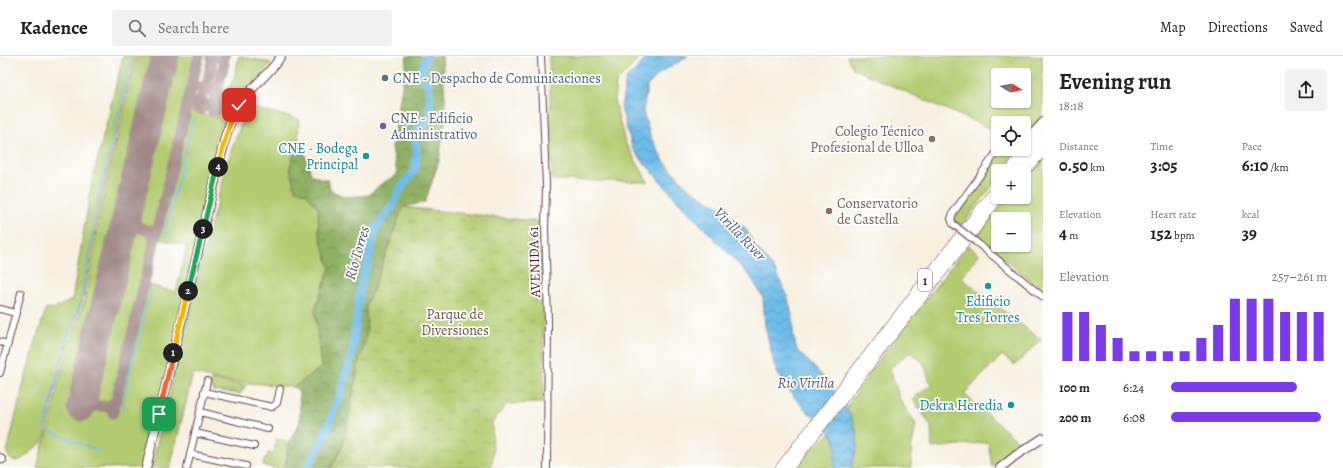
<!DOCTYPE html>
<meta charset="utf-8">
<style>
body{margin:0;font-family:Alegreya,serif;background:#f2f2f2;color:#222;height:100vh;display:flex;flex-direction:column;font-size:15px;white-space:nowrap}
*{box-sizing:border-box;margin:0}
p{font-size:13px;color:#767676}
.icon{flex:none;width:22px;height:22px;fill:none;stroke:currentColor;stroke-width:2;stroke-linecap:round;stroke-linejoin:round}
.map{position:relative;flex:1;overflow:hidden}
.panel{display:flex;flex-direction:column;background:#fff;width:300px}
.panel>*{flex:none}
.needle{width:26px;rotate:99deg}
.tools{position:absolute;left:991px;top:12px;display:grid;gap:8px}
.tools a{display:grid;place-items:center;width:40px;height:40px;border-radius:4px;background:#fff;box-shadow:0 1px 3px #0004;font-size:20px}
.pin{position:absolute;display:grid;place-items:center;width:34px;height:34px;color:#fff;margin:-17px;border-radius:8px;box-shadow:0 2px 6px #0006}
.km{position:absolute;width:20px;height:20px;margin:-10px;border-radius:50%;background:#222;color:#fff;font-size:11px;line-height:20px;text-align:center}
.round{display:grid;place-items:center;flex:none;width:42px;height:42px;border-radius:4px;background:#f2f2f2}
.summary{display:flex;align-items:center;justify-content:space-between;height:68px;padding:0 16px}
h1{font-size:22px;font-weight:600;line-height:30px}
.stats{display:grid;grid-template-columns:repeat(3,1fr);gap:6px;height:68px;padding:4px 16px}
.stats div{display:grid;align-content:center}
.stats b{font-size:17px;font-weight:600}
.stats small{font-size:11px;font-weight:400}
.stats p{font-size:11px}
.chart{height:112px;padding:8px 16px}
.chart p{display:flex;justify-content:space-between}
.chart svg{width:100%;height:72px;margin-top:4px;stroke:#7c3aed;stroke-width:6}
ul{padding:0 16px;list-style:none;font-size:13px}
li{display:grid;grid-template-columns:64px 48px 1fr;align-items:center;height:30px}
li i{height:10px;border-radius:5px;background:#7c3aed}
header{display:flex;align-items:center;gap:24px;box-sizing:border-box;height:56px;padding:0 20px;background:#fff;border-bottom:1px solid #e0e0e0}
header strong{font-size:19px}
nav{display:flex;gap:22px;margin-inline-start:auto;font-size:14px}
.search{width:280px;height:36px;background:#f2f2f2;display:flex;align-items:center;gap:10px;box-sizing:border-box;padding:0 14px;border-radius:4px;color:#767676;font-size:15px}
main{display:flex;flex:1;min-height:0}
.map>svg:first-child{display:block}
</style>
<header>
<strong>Kadence</strong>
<div class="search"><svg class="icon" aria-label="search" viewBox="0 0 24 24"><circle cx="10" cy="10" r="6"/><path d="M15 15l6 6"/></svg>Search here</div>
<nav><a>Map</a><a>Directions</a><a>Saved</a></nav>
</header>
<main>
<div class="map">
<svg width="1043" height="412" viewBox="0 0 1043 412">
<defs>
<pattern id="forest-crowns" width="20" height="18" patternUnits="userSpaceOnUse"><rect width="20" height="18" fill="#8eb064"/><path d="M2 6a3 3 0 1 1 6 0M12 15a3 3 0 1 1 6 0" fill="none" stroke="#768f53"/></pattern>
<pattern id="park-tufts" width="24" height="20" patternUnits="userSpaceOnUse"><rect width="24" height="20" fill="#b3cc72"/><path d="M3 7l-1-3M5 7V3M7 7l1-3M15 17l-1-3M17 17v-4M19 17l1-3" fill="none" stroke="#9baf63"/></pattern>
<pattern id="garden-dots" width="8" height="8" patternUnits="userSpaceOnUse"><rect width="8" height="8" fill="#b3cc72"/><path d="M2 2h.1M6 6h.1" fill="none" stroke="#9baf63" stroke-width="1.8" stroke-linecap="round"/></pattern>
<pattern id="water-waves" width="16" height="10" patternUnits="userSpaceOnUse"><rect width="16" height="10" fill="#6dbbe7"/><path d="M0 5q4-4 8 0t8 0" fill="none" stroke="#60a0c6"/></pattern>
</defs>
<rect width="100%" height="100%" fill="#fff"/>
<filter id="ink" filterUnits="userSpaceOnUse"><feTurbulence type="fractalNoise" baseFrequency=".025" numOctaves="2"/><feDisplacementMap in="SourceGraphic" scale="8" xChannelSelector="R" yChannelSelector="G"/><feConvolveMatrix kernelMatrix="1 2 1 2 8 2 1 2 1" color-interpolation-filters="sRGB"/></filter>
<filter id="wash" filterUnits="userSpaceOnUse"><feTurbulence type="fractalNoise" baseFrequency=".012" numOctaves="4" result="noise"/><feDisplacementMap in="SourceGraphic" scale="16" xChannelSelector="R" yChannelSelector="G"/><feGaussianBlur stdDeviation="0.9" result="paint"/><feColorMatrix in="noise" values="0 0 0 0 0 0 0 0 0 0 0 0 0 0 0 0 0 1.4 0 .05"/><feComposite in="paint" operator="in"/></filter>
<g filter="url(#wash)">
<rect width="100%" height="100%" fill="#f7f0e0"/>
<g fill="#b3cc72" stroke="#7e764e" fill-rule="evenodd">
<polygon points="123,0 135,0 134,4 100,148 82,246 67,285 57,325 46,379 41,387 22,403 16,405 12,404 9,402 7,396 25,322 46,252 53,253 72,244 92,126"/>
<polygon points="137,0 156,0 71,351 85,354 111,354 109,358 116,360 148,229 176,236 187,190 159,183 189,55 217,62 221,46 234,22 239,0 271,7 237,47 143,412 37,412 43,389 49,375 59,325 69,286 84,247 102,148"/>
<path d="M175 0H195L155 168C150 172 142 170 136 166V162Z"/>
<polygon points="549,0 641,0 616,27 614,44 625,86 648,126 552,124"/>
<path d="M847 0H1043V57L1035 69 1025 77 1024 67H998V76L863 17 853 12ZM998 19H1024V45H998Z"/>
<polygon points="248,52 253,52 299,63 298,82 290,112 306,136 319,152 319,177 330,212 315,253 321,311 294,331 217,324 193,317 170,412 151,412 207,183 231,94"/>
<polygon points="1005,93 1017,93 1017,97 1003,115 998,115 998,122 963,168 959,168 954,164 955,161"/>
<path d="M1043 102V234L1005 204 977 180 1009 141H1024V123L1039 105ZM998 163H1024V189H998Z"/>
<polygon points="136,174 148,178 151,182 113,341 106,347 93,347 91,345 132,178 133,175"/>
<path d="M968 189 979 198 961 222 1041 284 1015 309 1002 299 964 338 1020 387 992 411 988 386 932 392 931 370 913 343 931 329 924 307 910 296 890 312 900 344 916 368 911 394V412H851C858 386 859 376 846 352L879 303Z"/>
<polygon points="831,377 836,387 834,412 794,412 803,400"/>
</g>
<polygon fill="url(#forest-crowns)" stroke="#6c6848" points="407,0 442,0 446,57 439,105 425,146 403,151 373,234 366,248 367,276 360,304 342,392 331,412 285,412 288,401 289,385 300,366 299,336 294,331 321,311 315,253 330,212 319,177 318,152 306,137 295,134 290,112 298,82 307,103 311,118 322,123 327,123 331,135 347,141 369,139 381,128 395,120 397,117 392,91"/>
<g fill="url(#park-tufts)" stroke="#7e764e">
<polygon points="403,151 542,166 544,347 507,348 492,367 493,401 491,412 331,412 342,392 360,304 367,276 366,248 373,234"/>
<polygon points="211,324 246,329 240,338 213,335 213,333 211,332"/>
</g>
<polygon fill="url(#garden-dots)" stroke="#7e764e" points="276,383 289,385 285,412 271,412 263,409 265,402 267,402 268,397 274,398"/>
<polygon fill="url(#water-waves)" stroke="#5c6d89" points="649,0 688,0 660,17 647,30 643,56 651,82 664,105 687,131 717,150 745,172 757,192 775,214 787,239 793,263 793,279 797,294 813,310 831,330 850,359 857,377 857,392 851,412 834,412 836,387 831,377 808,356 792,339 776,315 765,270 763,241 750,220 679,146 633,94 621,52 626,23"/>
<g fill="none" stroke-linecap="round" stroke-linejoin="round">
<g stroke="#6dbbe7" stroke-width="1.5">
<polyline points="164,181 193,64"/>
<polyline points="123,355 127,327 151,234"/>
<polyline points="44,373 66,285 80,248 97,147 131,0"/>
<polyline points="51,376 102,396"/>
</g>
<polyline stroke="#6dbbe7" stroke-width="8" points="308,412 325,379 340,339 352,297 361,228 370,198 375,174 390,154 399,135 414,115 417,98 415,77 429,63 430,50 429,30 421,17 427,0"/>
<g stroke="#a08886" stroke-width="11">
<path d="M191 33 196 30 218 36C221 42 219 51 215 55H212"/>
<polyline points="201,45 203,36 201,32 205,31 207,28 212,4 211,0"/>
<circle cx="200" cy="49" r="4"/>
<polyline points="213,48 215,40 213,35 218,32 224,7 222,2 225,0"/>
<path d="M127 157C131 178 146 166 155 182"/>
<polyline points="123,176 130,170 134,170"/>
<polyline points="84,337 85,344 90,349 109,351 116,345"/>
<polyline points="113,357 199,0"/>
</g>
<polyline stroke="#a08886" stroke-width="29" points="81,351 165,0"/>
</g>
</g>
<g filter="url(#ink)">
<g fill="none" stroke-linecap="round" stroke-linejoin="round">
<g stroke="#643e46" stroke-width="8">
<g id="minor">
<polyline points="541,0 546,130 545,174 548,264 547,412"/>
<polyline points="1024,82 1032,77 1043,65"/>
<polyline points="953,168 951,163 953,157 999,93"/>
<polyline points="976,186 1043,241"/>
<polyline points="0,253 16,257"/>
<polyline points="0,286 8,288"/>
<polyline points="0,317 21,237"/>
<polyline points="204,336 272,351 277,347 280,333"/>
<polyline points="200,356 268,373"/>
<polyline points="195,377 254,390"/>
<polyline points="190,398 246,410"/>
<polyline points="0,401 3,404"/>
<polyline points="187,412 207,325"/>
</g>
</g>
<g stroke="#643e46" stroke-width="10">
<g id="major">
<path d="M146 412 226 78C231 64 237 51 246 40 257 26 272 15 281 0"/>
<polyline points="1000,412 1015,400 1043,382"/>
</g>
</g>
<g stroke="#643e46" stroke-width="10">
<g id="highway">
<polyline points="1029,111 1043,96"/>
<polyline points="1009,115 1043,71"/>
<polyline points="1019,115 1043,83"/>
<polyline points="780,412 998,130"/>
<polyline points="789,412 974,175 999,141"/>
</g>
</g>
<use href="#minor" stroke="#fff" stroke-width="6"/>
<use href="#major" stroke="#fff" stroke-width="8"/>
<use href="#highway" stroke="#fff" stroke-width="9"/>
<g stroke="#643e46" stroke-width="8" stroke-linecap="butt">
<polyline id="minor-bridge" points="953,168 976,186"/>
</g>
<use href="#minor-bridge" stroke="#fff" stroke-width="6"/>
</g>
</g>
<g fill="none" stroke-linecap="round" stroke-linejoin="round" filter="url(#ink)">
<g stroke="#fff" stroke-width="8">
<polyline id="split-1" points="159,358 173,297"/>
</g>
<g stroke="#fff" stroke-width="8">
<polyline id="split-2" points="173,297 188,235"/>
</g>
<g stroke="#fff" stroke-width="8">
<polyline id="split-3" points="188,235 203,173"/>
</g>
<g stroke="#fff" stroke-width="8">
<polyline id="split-4" points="203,173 218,111"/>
</g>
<g stroke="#fff" stroke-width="8">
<path id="split-5" d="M218 111C223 90 228 68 239 49"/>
</g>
<use href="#split-1" stroke="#f0652b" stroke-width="5"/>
<use href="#split-2" stroke="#f5b400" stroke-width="5"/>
<use href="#split-3" stroke="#22a559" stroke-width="5"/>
<use href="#split-4" stroke="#22a559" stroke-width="5"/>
<use href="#split-5" stroke="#f5b400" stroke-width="5"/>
</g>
<g fill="#5c6f8a" stroke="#fff" stroke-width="1.5">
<circle cx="385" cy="22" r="4"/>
<circle cx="383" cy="70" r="4"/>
</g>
<g fill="#8d6e63" stroke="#fff" stroke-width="1.5">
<circle cx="932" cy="83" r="4"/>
<circle cx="829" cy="155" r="4"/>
</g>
<g fill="#0f9aa8" stroke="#fff" stroke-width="1.5">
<circle cx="366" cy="100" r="4"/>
<circle cx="988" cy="230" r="4"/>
<circle cx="1011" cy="349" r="4"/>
</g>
<g text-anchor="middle" stroke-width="3.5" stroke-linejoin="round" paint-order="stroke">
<rect fill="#fff" stroke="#80626b" stroke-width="1" x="918" y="213" width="14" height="22" rx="3"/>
<g font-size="13" font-weight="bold" fill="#4a1f2b">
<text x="925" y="229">1</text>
</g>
<g font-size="14" fill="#4e5e75" stroke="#fff" text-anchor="start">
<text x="393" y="27">CNE - Despacho de Comunicaciones</text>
<text x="391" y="67">CNE - Edificio<tspan x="391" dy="16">Administrativo</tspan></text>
</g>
<g font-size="14" fill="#785e54" stroke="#fff" text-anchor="end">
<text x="924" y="80">Colegio Técnico<tspan x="924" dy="16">Profesional de Ulloa</tspan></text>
<text x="837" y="152" text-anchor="start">Conservatorio<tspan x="837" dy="16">de Castella</tspan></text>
</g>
<g font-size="14" fill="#0d838f" stroke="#fff" text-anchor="end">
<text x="358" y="97">CNE - Bodega<tspan x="358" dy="16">Principal</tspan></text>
<text x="988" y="250" text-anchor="middle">Edificio<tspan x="988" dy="16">Tres Torres</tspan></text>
<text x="1003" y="354">Dekra Heredia</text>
</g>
<g font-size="14" fill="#4a1f2b" stroke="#fff">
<text transform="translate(534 206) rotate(-92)" y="5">AVENIDA 61</text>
</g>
<g font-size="14" fill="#6a5340" stroke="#fff">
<text x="455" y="263">Parque de<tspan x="455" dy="16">Diversiones</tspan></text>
</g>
<g font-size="15" font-style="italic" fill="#56566d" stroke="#fff">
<text transform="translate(740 178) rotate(46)" y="5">Virilla River</text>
<text transform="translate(357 197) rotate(-74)" y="5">Río Torres</text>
<text x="806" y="332">Río Virilla</text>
</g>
</g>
</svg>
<div class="tools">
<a><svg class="needle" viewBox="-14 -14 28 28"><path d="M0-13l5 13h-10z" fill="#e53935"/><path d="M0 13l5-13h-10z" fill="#767676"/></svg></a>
<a><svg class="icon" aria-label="locate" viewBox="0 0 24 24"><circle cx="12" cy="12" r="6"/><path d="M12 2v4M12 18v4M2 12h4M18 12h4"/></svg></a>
<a>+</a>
<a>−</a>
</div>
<div class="pin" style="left:159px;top:358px;background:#1e9e55"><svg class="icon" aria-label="arrive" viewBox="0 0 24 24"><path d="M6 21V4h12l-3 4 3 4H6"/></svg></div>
<div class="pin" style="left:239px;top:49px;background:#d93025"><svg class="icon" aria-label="check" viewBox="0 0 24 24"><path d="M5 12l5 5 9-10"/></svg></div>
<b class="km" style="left:173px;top:297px">1</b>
<b class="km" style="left:188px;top:235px">2</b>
<b class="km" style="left:203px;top:173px">3</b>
<b class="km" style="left:218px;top:111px">4</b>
</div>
<section class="panel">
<div class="summary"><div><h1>Evening run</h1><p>18:18</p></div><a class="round"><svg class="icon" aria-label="share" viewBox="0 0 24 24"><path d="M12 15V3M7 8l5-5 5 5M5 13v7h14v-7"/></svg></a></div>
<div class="stats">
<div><p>Distance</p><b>0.50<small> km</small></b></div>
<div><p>Time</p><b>3:05</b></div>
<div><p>Pace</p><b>6:10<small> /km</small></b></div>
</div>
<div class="stats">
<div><p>Elevation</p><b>4<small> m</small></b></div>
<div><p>Heart rate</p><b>152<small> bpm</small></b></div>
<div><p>kcal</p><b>39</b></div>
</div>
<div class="chart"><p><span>Elevation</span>257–261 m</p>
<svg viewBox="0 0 160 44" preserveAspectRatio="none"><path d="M5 44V14M15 44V14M25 44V22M35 44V30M45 44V38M55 44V38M65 44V38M75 44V38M85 44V30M95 44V22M105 44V6M115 44V6M125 44V6M135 44V14M145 44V14M155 44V14"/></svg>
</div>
<ul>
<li><b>100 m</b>6:24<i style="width:81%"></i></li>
<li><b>200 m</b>6:08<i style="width:96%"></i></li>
</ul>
</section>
</main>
